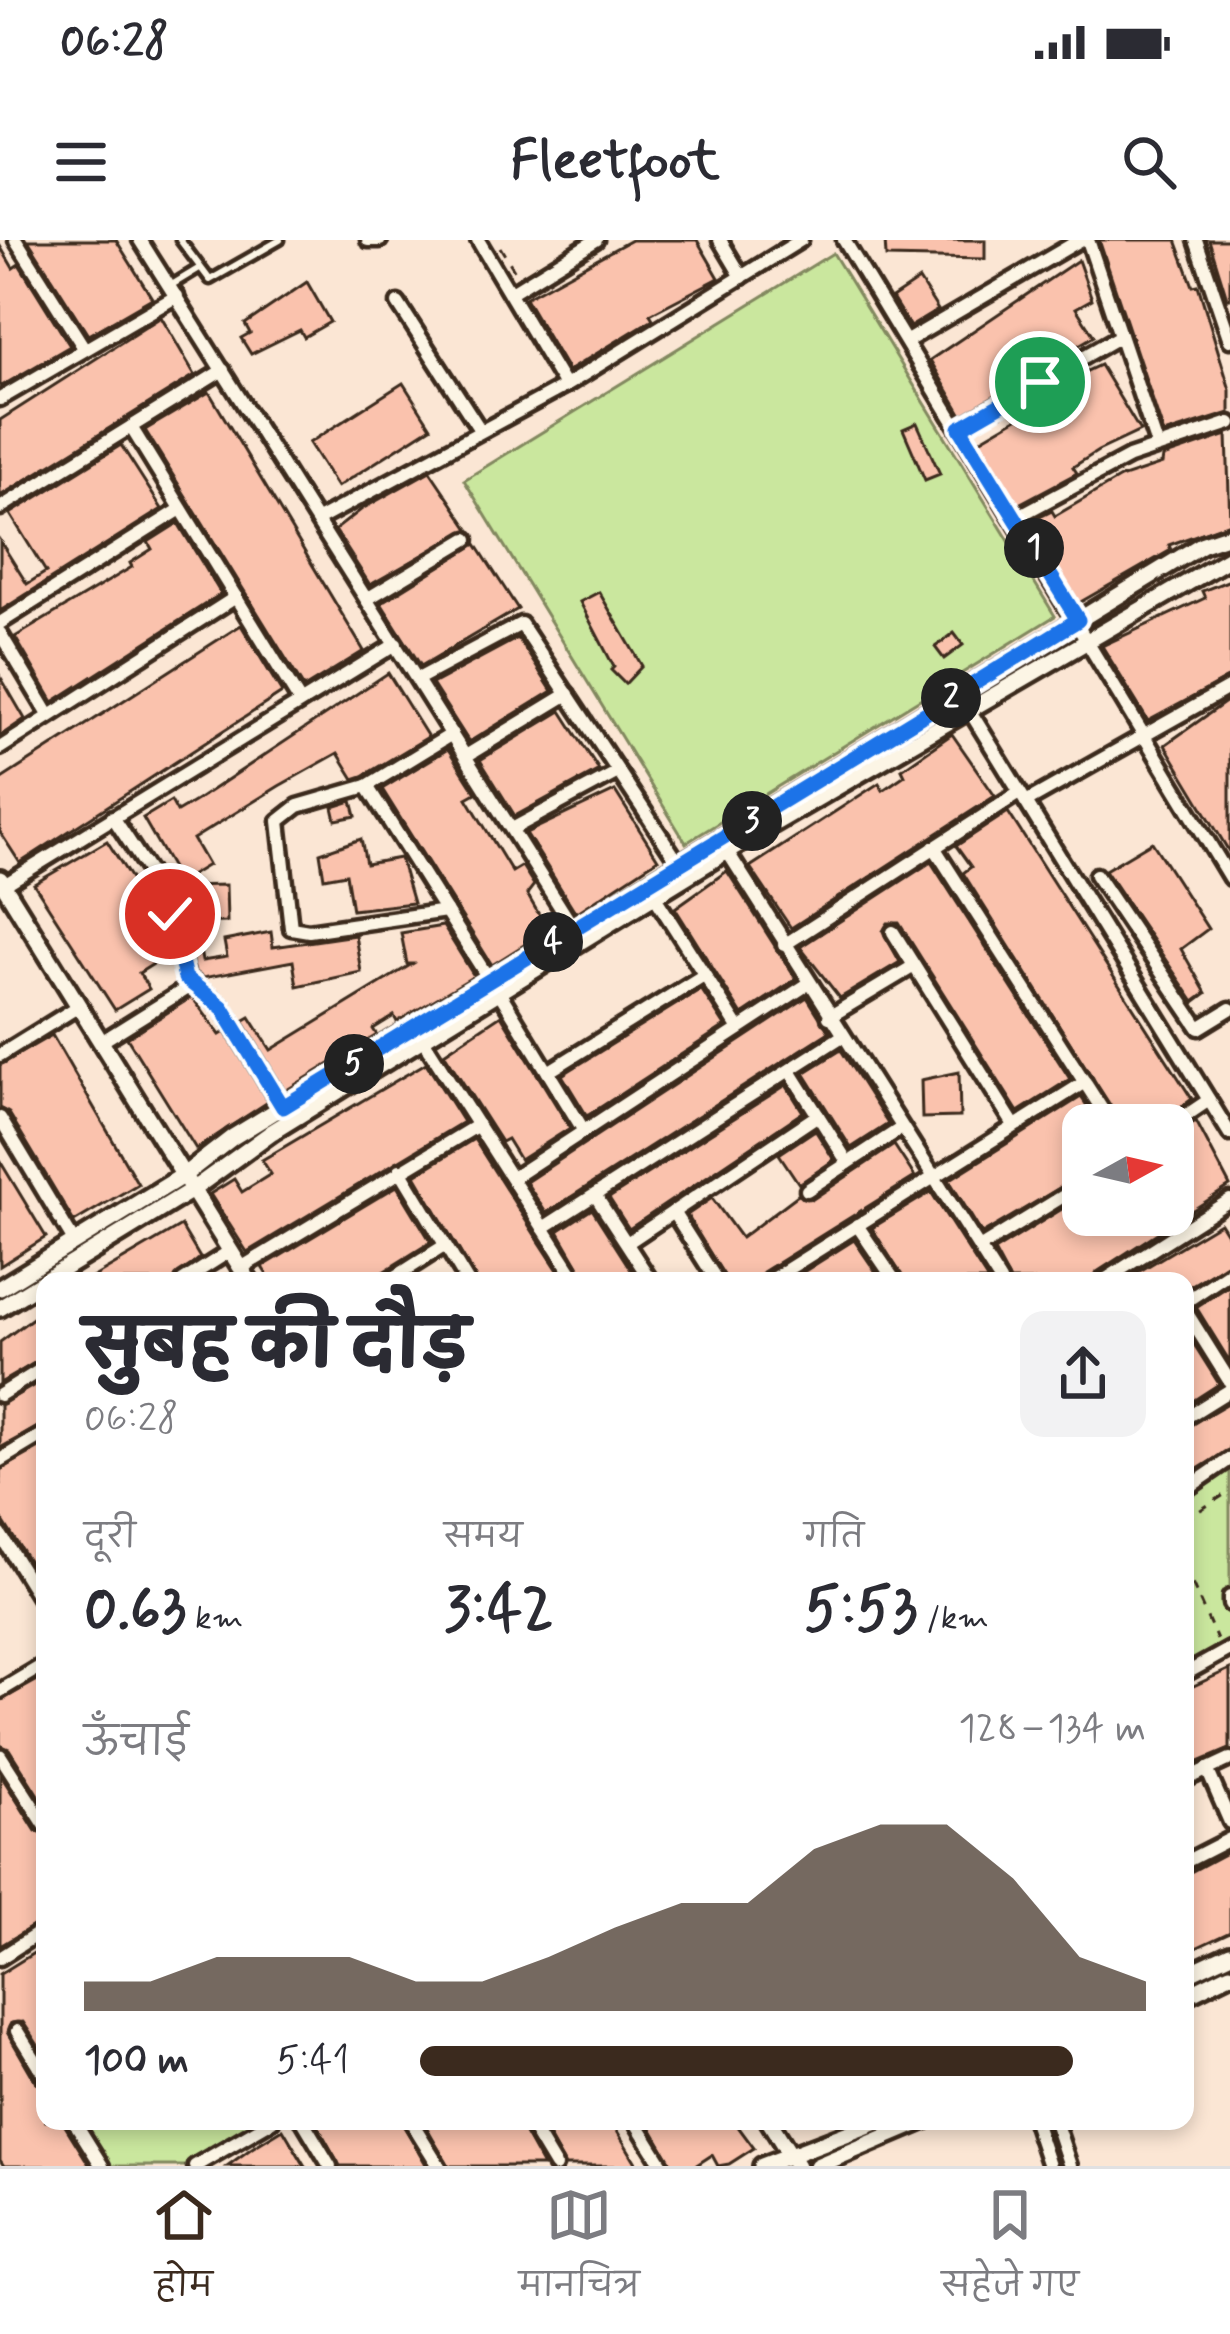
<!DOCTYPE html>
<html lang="hi">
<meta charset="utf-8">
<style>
body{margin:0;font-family:Mynerve,"Playpen Sans Deva",sans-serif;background:#f2f2f3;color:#2b2b33;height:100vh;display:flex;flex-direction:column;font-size:45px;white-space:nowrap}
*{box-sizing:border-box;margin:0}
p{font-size:39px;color:#7c7c81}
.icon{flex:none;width:66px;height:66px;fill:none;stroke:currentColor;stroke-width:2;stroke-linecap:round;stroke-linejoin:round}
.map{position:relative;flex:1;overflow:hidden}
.details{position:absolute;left:36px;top:1032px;width:1158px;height:858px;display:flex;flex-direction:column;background:#fff;border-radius:24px;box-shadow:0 6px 18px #0003}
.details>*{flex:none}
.needle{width:78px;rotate:82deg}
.controls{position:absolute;left:1062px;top:864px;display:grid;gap:24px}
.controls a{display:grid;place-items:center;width:132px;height:132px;border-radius:24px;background:#fff;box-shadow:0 6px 18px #0003;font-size:60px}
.pin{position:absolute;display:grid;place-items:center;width:102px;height:102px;color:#fff;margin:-51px;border:6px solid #fff;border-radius:50%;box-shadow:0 3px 12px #0007}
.km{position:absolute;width:60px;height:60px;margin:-30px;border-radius:50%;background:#222;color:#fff;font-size:33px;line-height:60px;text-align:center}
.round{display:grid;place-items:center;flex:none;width:126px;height:126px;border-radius:24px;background:#f2f2f3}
.head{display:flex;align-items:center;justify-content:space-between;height:204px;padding:0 48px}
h1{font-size:66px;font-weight:800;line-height:90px}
.figures{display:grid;grid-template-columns:repeat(3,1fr);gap:18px;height:204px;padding:12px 48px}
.figures div{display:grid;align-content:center}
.figures b{font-size:60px;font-weight:800}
.figures small{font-size:33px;font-weight:400}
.figures p{font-size:33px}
.chart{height:336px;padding:24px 48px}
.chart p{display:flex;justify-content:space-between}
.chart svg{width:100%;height:216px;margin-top:12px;fill:#3b2a1e;opacity:.7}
ul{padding:0 48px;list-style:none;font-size:39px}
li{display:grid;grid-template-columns:192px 144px 1fr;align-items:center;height:90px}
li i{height:30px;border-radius:15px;background:#3b2a1e}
.status{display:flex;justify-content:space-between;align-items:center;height:84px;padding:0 60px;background:#fff;direction:ltr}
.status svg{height:33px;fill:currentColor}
header{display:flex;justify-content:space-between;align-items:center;height:156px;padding:0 48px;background:#fff;font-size:54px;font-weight:800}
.tab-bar{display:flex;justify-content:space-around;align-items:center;height:168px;border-top:3px solid #e1e1e2;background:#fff;font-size:33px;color:#7c7c81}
.tab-bar a{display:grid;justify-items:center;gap:6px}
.tab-bar .selected{color:#3b2a1e}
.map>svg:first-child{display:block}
</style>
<div class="status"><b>06:28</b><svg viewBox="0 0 49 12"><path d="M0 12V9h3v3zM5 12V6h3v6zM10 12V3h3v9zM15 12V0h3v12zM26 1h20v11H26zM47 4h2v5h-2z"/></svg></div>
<header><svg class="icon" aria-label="menu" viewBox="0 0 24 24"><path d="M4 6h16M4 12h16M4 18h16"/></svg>Fleetfoot<svg class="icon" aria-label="search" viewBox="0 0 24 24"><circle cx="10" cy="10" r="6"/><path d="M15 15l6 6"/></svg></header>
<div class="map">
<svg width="1230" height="1926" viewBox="0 0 1230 1926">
<rect width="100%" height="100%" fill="#fbe6d4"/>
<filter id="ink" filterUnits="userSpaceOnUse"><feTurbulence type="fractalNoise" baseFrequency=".00833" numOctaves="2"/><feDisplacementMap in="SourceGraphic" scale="24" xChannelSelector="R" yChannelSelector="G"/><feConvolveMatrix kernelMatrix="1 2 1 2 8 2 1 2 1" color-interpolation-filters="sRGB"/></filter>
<g filter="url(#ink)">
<g fill="#cae79e" stroke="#82885e" stroke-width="3">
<polygon points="833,13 1055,376 686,603 464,240"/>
<polygon points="1230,1220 1230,1409 1185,1434 1185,1248"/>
<polygon points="78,1881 270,1881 195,1926 102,1926"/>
</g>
<g fill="#fac2ad" stroke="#3b2a1e" stroke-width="3">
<polygon points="28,0 116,0 152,58 88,95"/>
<polygon points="631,0 697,0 719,38 650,74 653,79 568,131 525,58"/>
<polygon points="885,0 985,0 985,19 886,17"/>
<polygon points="1099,0 1176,0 1193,46 1198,45 1230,150 1230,173 1164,194"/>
<polygon points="1209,0 1230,0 1230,58 1227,58"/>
<polygon points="0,6 13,28 19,24 70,106 0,147"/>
<polygon points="1078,20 1092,59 1076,68 1094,96 962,175 930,120"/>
<polygon points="919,40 938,70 910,87 892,58"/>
<polygon points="307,42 330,82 304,97 300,90 251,114 241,98 250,93 245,84"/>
<polygon points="161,77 195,135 0,256 0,180"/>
<polygon points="1100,125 1140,191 1098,211 1073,227 1077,233 1017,265 978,201 1041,164 1056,153 1053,147"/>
<polygon points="403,143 431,187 337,247 309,203"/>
<polygon points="209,152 364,411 304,448 145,190"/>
<polygon points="917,183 940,234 925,240 903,189"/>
<polygon points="1227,195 1230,283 1169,305 1171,310 1077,364 1030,282 1052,271 1055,276 1120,238 1162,224 1163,217"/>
<polygon points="121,205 162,269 0,371 0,301 27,344 46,332 10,274"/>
<polygon points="430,231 469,289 370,345 335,290 362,269"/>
<polygon points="178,283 221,354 53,462 15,397 132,327 130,323 152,309 148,302"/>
<polygon points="476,304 518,369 421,426 381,363"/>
<polygon points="1230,340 1230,437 1148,481 1102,406 1205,358 1202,351"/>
<polygon points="599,352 642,426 625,444 611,430 614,427 580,362"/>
<polygon points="241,385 282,453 20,623 0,592 0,540"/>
<polygon points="954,393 963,405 944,419 935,407"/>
<polygon points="518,398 552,451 469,502 432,444"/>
<polygon points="388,433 428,497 363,536 354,539 338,513 279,546 193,599 208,625 180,642 143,578 171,561 177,572 197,560"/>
<polygon points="0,436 25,479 0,496"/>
<polygon points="1227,461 1230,466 1230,613 1165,505"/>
<polygon points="561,471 599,530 515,576 480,520"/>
<polygon points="952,494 995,556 791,688 750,627 879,543 883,550 905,535 902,529"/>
<polygon points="448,509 476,553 467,558 512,632 522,626 534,645 527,654 548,690 492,725 382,549"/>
<polygon points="615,551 658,619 576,673 526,593"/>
<polygon points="352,561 356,576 336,580 333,567"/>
<polygon points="1008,572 1192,859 1158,885 1122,885 963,633 971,627 956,606"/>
<polygon points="361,599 366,624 400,618 413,663 352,670 346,634 324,638 320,613"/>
<polygon points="107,601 160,684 163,695 156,700 166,716 139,733 149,749 115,770 34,644"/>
<polygon points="1152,602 1208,689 1181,709 1206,753 1194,762 1105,630"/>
<polygon points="931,622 1070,839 1018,872 899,683 888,683 883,691 900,722 840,758 800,707"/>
<polygon points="727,631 796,739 742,775 675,668"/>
<polygon points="226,645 227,682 185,683 184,646"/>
<polygon points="443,686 474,736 397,782 394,776 373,789 377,795 285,851 243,781 250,777 271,810 412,724 407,724 401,693"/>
<polygon points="271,692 273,707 355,695 361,732 297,746 293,721 203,738 195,732 188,707 199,705 202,721 227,717 224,701"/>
<polygon points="701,749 725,786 587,876 562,835"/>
<polygon points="192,757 220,795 225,792 268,862 196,909 127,798"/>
<polygon points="807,757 829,792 546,973 526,942"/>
<polygon points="501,775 570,888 520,920 507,899 501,902 444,813"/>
<polygon points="52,795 138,944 74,982 9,873 0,868 0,825"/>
<polygon points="841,810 888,884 851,908 804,833"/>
<polygon points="426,823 463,882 247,1012 210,954 234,939 242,952 271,934 262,920"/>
<polygon points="959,832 960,877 922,878 921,840"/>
<polygon points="786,845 803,872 629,989 609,958"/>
<polygon points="1081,857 1100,885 1083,885 1083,934 982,994 949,940"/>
<polygon points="1196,881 1230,946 1097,1032 1093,1041 1010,1041 994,1011 1083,956 1083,975 1173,975 1173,895"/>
<polygon points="815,890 834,920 799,944 779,914"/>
<polygon points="474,899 535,995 565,1041 477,1041 415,935"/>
<polygon points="894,905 915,937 763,1032 759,1041 727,1041 687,975 712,958 741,998 798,955 813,959"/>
<polygon points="0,921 46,997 0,1026"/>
<polygon points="397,946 431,1002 383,1032 379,1041 271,1041 262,1027"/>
<polygon points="931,952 970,1013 988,1041 905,1041 872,988"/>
<polygon points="592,969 638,1041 587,1041 558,991"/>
<polygon points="1220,983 1230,999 1230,1022 1185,1049 1185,1041 1123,1041"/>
<polygon points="181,986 200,1018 173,1041 87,1041"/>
<polygon points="854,1000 882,1041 789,1041"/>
<polygon points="1230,1045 1230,1122 1196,1067"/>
<polygon points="45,1069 45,1117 0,1143 0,1102"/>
<polygon points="1185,1090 1219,1144 1185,1166"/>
<polygon points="45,1139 45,1183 0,1208 0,1165"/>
<polygon points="1230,1162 1230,1209 1185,1237 1185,1188"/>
<polygon points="45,1205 45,1347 0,1276 0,1230"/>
<polygon points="1230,1429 1230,1509 1185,1528 1185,1450"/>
<polygon points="45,1436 45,1566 9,1509 0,1505 0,1461"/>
<polygon points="0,1534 36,1591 45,1595 45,1679 0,1706"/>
<polygon points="1230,1611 1230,1692 1185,1713 1185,1635"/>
<polygon points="45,1706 45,1816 23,1782 11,1783 7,1792 36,1842 45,1846 45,1881 62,1881 90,1926 4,1926 0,1920 0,1734"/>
<polygon points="315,1881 401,1881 427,1926 340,1926"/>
<polygon points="423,1881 518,1881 543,1926 449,1926"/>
<polygon points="540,1881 611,1881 638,1926 565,1926"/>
<polygon points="647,1881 734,1881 754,1908 729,1924 718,1926 712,1915 695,1926 673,1926"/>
<polygon points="283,1889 305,1926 227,1926 252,1908"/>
</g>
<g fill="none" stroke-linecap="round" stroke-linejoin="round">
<g stroke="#3b2a1e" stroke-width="15">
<g id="service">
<polyline points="180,0 210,40 280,0"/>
<polyline points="170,46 198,29"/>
</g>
</g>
<g stroke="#3b2a1e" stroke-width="21">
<g id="minor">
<polyline points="16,0 84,108"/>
<polyline points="140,0 574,689"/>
<polyline points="368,0 380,0"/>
<polyline points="478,0 565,146"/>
<polyline points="720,0 742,37"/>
<polyline points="844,0 1230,638"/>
<polyline points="1088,0 1157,205"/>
<polyline points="1196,0 1230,100"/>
<polyline points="510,53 596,0"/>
<polyline points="398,63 480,190"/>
<polyline points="907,101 1080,0"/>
<polyline points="0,159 177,56"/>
<polyline points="131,187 299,460"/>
<polyline points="960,188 1120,96"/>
<polyline points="0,268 223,130"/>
<polyline points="1015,278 1129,217 1230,183"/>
<polyline points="318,280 565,146 801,0"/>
<polyline points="367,359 467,299"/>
<polyline points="0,383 181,269"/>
<polyline points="0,393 49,475"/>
<polyline points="418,439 521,384 680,625"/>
<polyline points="968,468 1230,894"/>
<polyline points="452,494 367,546 490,741"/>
<polyline points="0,508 236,357"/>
<polyline points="466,516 568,454"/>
<polyline points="367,546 298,566 279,581 291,688 309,691 446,671"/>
<polyline points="1026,562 1230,447"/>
<polyline points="113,577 161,650 186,738 222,767 283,867"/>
<polyline points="512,589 618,532"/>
<polyline points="934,607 1112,885"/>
<polyline points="727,611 1000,1041"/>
<polyline points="1096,635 1199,788 1230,769"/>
<polyline points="4,645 396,404"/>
<polyline points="655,657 739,789"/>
<polyline points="893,692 1014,885"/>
<polyline points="784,705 1019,553"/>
<polyline points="499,752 584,891"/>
<polyline points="829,777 914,726"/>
<polyline points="422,798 577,1041"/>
<polyline points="101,802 192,745"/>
<polyline points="0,815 79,766"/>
<polyline points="790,831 848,923"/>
<polyline points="548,832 704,735"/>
<polyline points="0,878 75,1003"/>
<polyline points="1172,885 1209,860"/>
<polyline points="400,930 467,1041"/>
<polyline points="514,937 808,744"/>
<polyline points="807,950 900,889"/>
<polyline points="595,955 651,1041"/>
<polyline points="673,972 717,1041"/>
<polyline points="857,985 895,1041"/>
<polyline points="543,988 841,797"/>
<polyline points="627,1003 818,875"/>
<polyline points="979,1008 1083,944"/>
<polyline points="241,1028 478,885"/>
<polyline points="183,1041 230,1011"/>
<polyline points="389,1041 444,1006"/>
<polyline points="769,1041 1085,842"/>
<polyline points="1103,1041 1230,960"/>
<polyline points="1185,1062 1230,1032"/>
<polyline points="1185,1070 1230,1142"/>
<polyline points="0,1155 45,1127"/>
<polyline points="1185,1178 1230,1150"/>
<polyline points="0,1220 45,1193"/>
<polyline points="1185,1250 1230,1219"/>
<polyline points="0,1294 45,1367"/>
<polyline points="1230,1357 1230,1364"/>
<polyline points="1185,1434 1230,1409"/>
<polyline points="0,1451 45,1424"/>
<polyline points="0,1515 45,1585"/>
<polyline points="1207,1529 1230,1582"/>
<polyline points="1185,1540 1230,1519"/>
<polyline points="1185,1622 1230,1599"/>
<polyline points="0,1718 45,1689"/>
<polyline points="17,1791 45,1836"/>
<polyline points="74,1881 102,1926"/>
<polyline points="303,1881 330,1926"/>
<polyline points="411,1881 439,1926"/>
<polyline points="528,1881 555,1926"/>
<polyline points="635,1881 663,1926"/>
<polyline points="1034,1881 1049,1926"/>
<polyline points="1055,1881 1070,1926"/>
<polyline points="195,1926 272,1881"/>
</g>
</g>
<g stroke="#3b2a1e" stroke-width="24">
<g id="tertiary">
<polyline points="0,639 249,1041"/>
<polyline points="0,1048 184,935 233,897 1203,304 1230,295"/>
<polyline points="0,1068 192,950 272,892 727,611 1230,318"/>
<polyline points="1185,1735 1230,1714"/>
<polyline points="1185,1756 1230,1734"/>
<polyline points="769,1881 797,1926"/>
<polyline points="762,1926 880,1881"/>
<polyline points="817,1926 923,1881"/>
</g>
</g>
<g stroke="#3b2a1e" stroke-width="3" stroke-dasharray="9 9" stroke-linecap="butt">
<polyline points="500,7 516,33"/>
<polyline points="1185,1280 1230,1251"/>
<polyline points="1185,1328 1217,1400"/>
</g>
<use href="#service" stroke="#fcf5e5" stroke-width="6"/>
<use href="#minor" stroke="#fcf5e5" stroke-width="12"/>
<use href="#tertiary" stroke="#fcf5e5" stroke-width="15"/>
</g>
</g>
<g fill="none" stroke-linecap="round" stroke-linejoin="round" filter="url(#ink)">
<g stroke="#fff" stroke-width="24">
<polyline id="route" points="170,674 185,738 222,767 283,867 1078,380 960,188 1040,142"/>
</g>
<use href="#route" stroke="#1a73e8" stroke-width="15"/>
</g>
</svg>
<div class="controls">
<a><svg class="needle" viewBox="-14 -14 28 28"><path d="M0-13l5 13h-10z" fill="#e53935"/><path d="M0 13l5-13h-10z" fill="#7c7c81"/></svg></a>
</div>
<div class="pin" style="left:1040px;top:142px;background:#1e9e55"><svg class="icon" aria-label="arrive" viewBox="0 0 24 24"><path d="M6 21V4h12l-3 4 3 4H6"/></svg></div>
<div class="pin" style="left:170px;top:674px;background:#d93025"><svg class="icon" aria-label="check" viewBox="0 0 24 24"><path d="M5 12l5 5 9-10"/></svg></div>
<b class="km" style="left:1034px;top:308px">1</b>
<b class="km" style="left:951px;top:458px">2</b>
<b class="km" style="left:752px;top:581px">3</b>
<b class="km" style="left:553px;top:702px">4</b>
<b class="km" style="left:354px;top:824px">5</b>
<section class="details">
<div class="head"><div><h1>सुबह की दौड़</h1><p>06:28</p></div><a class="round"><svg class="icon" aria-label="share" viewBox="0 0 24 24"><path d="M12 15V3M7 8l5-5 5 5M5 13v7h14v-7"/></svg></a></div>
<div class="figures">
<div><p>दूरी</p><b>0.63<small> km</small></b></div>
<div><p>समय</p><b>3:42</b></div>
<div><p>गति</p><b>5:53<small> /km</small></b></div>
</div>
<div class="chart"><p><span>ऊँचाई</span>128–134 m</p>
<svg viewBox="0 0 160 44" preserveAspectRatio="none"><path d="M0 44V38L10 38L20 33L30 33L40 33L50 38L60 38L70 33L80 27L90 22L100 22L110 11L120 6L130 6L140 17L150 33L160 38V44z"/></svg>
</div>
<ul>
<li><b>100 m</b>5:41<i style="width:90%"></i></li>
</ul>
</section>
</div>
<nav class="tab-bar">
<a class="selected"><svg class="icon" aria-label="home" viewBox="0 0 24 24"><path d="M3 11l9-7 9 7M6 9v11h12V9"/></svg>होम</a>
<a><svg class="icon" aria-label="map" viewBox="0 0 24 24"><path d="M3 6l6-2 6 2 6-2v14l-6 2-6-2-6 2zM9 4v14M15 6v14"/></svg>मानचित्र</a>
<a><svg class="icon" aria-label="saved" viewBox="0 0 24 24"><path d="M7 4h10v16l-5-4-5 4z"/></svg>सहेजे गए</a>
</nav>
